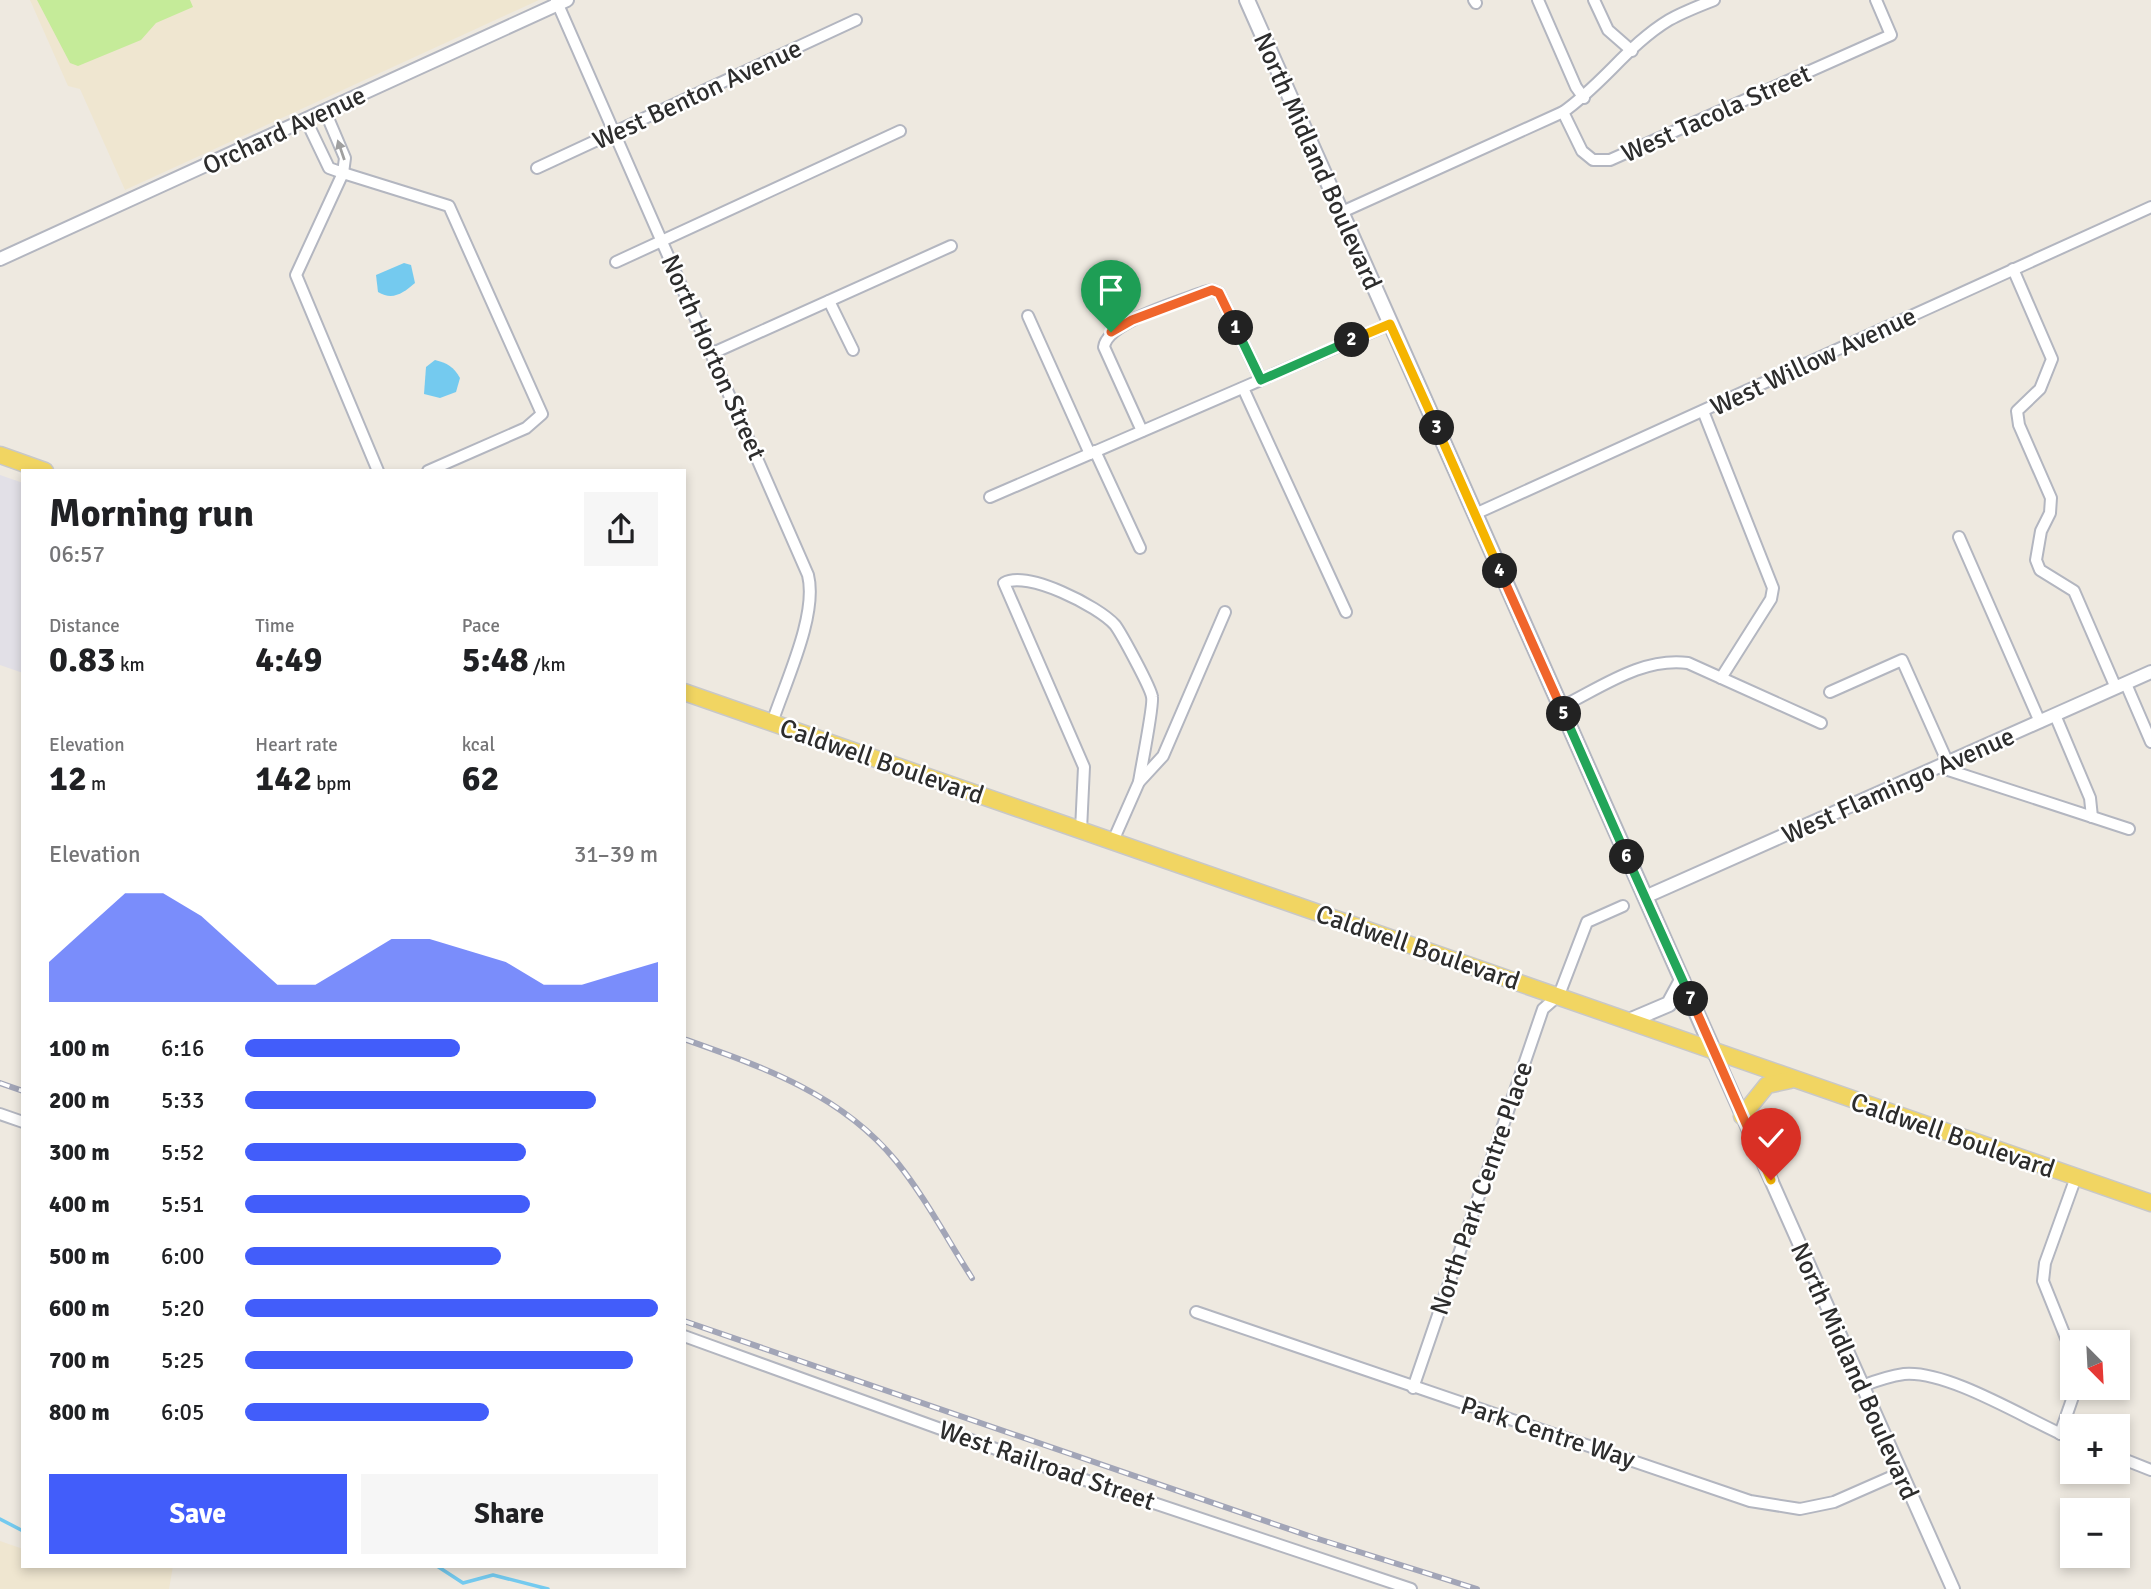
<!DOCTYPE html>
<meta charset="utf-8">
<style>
body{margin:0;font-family:Signika,sans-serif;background:#f6f6f6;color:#202124;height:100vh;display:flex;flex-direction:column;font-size:26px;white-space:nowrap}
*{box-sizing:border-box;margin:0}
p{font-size:23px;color:#757577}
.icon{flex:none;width:38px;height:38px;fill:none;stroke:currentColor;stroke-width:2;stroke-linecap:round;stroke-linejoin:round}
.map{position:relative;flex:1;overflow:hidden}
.sheet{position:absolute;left:21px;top:469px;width:665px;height:1099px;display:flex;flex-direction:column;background:#fff;border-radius:0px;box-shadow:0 4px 10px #0003}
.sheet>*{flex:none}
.needle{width:46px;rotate:156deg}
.controls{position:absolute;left:2060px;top:1330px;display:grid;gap:14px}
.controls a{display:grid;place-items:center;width:70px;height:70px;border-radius:0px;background:#fff;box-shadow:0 4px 10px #0003;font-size:35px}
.pin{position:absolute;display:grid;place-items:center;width:60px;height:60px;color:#fff;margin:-72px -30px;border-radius:50% 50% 50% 0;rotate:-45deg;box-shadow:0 0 7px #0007}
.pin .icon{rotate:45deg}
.km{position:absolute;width:35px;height:35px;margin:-18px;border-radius:50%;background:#222;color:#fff;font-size:19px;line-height:35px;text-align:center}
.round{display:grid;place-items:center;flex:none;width:74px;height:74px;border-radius:0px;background:#f6f6f6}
.overview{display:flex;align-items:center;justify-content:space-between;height:119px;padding:0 28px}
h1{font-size:38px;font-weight:800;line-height:52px}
.stats{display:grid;grid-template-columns:repeat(3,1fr);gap:10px;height:119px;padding:7px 28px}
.stats div{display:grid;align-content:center}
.stats b{font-size:35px;font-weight:800}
.stats small{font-size:19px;font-weight:400}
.stats p{font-size:19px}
.chart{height:196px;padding:14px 28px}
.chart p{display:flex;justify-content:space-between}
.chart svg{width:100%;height:126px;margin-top:7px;fill:#425dfa;opacity:.7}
.cta{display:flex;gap:14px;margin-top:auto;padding:14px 28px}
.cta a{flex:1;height:80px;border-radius:0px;background:#425dfa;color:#fff;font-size:28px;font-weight:800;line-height:80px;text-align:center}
.cta a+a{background:#f6f6f6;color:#202124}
ul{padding:0 28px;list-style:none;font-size:23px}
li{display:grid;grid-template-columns:112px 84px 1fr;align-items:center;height:52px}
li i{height:18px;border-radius:9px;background:#425dfa}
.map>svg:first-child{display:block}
</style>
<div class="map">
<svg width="2151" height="1589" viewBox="0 0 2151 1589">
<rect width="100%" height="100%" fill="#eee9e0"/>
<polygon fill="#e2e0e7" points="0,475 23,483 23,673 0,665"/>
<g fill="#efe6d0">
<polygon points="30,0 539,0 125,190 80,89 68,86"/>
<polygon points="0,1541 23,1549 23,1566 173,1566 169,1589 0,1589"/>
</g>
<polygon fill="#c5eb99" points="37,0 190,0 193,7 156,23 141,40 78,66 70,63"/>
<g fill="#74caef">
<path d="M404 263 411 265 415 283C403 293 393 301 378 292L376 275Z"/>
<path d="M435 360C447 363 454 367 460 378L456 392 440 398 424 394 426 367Z"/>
</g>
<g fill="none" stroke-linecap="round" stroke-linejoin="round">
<g stroke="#74caef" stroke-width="3.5">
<polyline points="0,1519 23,1531"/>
<polyline points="437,1566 463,1583 493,1575 548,1589"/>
</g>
<g stroke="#b3b6c0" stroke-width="14">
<g id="minor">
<path d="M556 0 808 575C818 615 785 683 772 723"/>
<polyline points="1474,0 1476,3"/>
<polyline points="1538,0 1576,87 1584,98"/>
<polyline points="1594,0 1608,30 1632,51"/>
<polyline points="1563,112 1582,151 1593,160 1610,160 1891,35 1876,0"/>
<polyline points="306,120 329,168 343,173 345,158 325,111"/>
<polyline points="537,168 856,20"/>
<path d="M1342 212 1563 112C1602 85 1629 44 1669 20 1683 12 1699 6 1714 0"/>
<polyline points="616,262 900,131"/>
<polyline points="2013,269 2052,359 2040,389 2017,411 2019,425 2051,498 2050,513 2041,531 2036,560 2040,570 2074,591 2116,688"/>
<polyline points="829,301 853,350"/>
<polyline points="1028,316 1090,454"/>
<polyline points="713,353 951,246"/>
<polyline points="1243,388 1346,612"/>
<polyline points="1703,411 1773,588 1771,599 1721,678"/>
<path d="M1142 431 1104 347C1107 322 1181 301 1204 292L1212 290 1219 293 1261 380"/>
<polyline points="1095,451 1140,548"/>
<polyline points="378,471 296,275 343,173 449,206 542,414 526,428 428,471"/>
<polyline points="990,497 1390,324"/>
<polyline points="1475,514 2151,207"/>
<polyline points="1959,537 2040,722"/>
<polyline points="2126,684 2151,742"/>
<polyline points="1830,692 1902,660 1948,763"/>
<path d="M1561 707C1602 687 1642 657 1688 663L1821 723"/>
<polyline points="2055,715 2090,798 2092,817"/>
<polyline points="1939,767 2129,829"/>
<path d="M1081 830 1084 767 1004 583C1027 570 1098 606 1115 625 1121 633 1151 688 1152 697 1154 705 1141 768 1139 782"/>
<polyline points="1113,841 1139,782 1163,756 1225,612"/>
<polyline points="0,1114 23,1122"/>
<polyline points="1196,1312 1750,1501 1800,1509 1834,1502 1900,1473"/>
<polyline points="684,1336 1043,1466 1411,1589"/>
<polyline points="2072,1353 2043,1281 2045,1263 2076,1177"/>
<path d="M1862 1386C1875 1381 1890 1376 1904 1374 1949 1370 2029 1421 2072 1439"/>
<polyline points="1413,1388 1543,1009 1559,995 1587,922 1623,906"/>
<polyline points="2060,1434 2076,1388"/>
<polyline points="2118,1457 2151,1470"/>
</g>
</g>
<g stroke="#b3b6c0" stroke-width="16">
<g id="tertiary">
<polyline points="0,259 567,0"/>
<polyline points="1645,897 2151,672"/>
<polyline points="1714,1052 1953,1589"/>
</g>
</g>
<g stroke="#b3b6c0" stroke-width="18">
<g id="secondary">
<polyline points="1247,0 1714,1052"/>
<polyline points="1629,1021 1669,1004 1682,980"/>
</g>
</g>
<g stroke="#c8c8c8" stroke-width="19">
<g id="primary">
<polyline points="0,455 45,471"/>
<polyline points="684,692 2151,1203"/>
<polyline points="1742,1116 1767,1085 1790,1080"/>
</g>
</g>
<use href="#minor" stroke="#fff" stroke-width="10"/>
<use href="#tertiary" stroke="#fff" stroke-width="12"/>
<use href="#secondary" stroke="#fff" stroke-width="14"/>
<use href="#primary" stroke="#f1d562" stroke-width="16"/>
<g stroke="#a2a5b7" stroke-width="6">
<g id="rail">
<path d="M684 1039C763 1067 841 1094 896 1161 925 1197 947 1239 972 1278"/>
<polyline points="0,1083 23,1091"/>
<polyline points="684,1321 1312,1537 1477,1589"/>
</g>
</g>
<use href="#rail" stroke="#fff" stroke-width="3.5" stroke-dasharray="10" stroke-linecap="butt"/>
</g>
<defs><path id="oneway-solid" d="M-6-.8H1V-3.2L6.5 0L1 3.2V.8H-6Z" transform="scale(1.75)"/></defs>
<use fill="#a0a0a0" href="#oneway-solid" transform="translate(341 150) rotate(-109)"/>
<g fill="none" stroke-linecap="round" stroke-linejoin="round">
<g stroke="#fff" stroke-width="14">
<polyline id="split-1" points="1111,332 1132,320 1212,290 1219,293 1236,328"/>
</g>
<g stroke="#fff" stroke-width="14">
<polyline id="split-2" points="1236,328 1261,380 1352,340"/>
</g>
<g stroke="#fff" stroke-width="14">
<polyline id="split-3" points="1352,340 1390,324 1437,428"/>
</g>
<g stroke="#fff" stroke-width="14">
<polyline id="split-4" points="1437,428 1500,571"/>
</g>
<g stroke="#fff" stroke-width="14">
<polyline id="split-5" points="1500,571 1564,714"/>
</g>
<g stroke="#fff" stroke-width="14">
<polyline id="split-6" points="1564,714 1627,857"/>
</g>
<g stroke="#fff" stroke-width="14">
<polyline id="split-7" points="1627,857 1691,999"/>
</g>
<g stroke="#fff" stroke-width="14">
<polyline id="split-8" points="1691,999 1754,1142"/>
</g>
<g stroke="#fff" stroke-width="14">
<polyline id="split-9" points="1754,1142 1771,1180"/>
</g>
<use href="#split-1" stroke="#f0652b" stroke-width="9"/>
<use href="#split-2" stroke="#22a559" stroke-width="9"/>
<use href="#split-3" stroke="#f5b400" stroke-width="9"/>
<use href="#split-4" stroke="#f5b400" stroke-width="9"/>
<use href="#split-5" stroke="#f0652b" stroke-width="9"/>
<use href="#split-6" stroke="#22a559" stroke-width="9"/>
<use href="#split-7" stroke="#22a559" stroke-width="9"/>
<use href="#split-8" stroke="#f0652b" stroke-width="9"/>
<use href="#split-9" stroke="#f5b400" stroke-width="9"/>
</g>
<g text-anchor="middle" stroke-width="5" stroke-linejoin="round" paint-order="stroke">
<g font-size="26" fill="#2d2d2d" stroke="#fff">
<text transform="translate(697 94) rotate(-25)" y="9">West Benton Avenue</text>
<text transform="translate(1716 113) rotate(-24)" y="9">West Tacola Street</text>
<text transform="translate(284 130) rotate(-25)" y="9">Orchard Avenue</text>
<text transform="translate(1318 161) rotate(66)" y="9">North Midland Boulevard</text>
<text transform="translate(714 357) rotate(66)" y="9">North Horton Street</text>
<text transform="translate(1813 361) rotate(-25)" y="9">West Willow Avenue</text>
<text transform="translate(882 761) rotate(19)" y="9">Caldwell Boulevard</text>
<text transform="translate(1898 785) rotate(-24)" y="9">West Flamingo Avenue</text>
<text transform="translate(1418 947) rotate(19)" y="9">Caldwell Boulevard</text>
<text transform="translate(1953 1135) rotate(19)" y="9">Caldwell Boulevard</text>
<text transform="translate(1481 1188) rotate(-71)" y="9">North Park Centre Place</text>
<text transform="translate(1855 1371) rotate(66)" y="9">North Midland Boulevard</text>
<text transform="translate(1548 1432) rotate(18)" y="9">Park Centre Way</text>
<text transform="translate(1047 1465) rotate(19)" y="9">West Railroad Street</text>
</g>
</g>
</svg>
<div class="controls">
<a><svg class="needle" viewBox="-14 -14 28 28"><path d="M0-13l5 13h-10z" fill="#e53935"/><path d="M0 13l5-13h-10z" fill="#757577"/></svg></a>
<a>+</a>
<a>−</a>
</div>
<div class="pin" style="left:1111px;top:332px;background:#1e9e55"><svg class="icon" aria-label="arrive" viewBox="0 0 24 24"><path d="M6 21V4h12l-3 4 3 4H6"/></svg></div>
<div class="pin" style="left:1771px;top:1180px;background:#d93025"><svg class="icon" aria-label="check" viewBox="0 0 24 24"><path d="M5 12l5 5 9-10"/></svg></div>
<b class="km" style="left:1236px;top:328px">1</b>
<b class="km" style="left:1352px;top:340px">2</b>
<b class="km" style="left:1437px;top:428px">3</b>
<b class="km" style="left:1500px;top:571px">4</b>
<b class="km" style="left:1564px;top:714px">5</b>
<b class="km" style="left:1627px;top:857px">6</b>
<b class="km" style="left:1691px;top:999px">7</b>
<section class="sheet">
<div class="overview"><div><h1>Morning run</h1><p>06:57</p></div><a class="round"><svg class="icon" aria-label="share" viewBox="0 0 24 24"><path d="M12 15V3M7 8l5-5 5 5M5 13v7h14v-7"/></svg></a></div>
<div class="stats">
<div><p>Distance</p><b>0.83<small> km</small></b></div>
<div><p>Time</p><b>4:49</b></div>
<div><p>Pace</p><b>5:48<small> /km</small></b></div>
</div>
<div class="stats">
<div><p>Elevation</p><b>12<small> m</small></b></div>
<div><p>Heart rate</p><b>142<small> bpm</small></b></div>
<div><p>kcal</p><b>62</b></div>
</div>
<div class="chart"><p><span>Elevation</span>31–39 m</p>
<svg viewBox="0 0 160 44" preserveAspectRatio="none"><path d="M0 44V30L10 18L20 6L30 6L40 14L50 26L60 38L70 38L80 30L90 22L100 22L110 26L120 30L130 38L140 38L150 34L160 30V44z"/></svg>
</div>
<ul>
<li><b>100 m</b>6:16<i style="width:52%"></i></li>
<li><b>200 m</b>5:33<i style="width:85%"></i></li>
<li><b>300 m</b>5:52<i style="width:68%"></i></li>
<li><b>400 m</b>5:51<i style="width:69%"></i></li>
<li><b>500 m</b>6:00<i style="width:62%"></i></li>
<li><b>600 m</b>5:20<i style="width:100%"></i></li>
<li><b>700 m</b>5:25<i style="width:94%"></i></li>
<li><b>800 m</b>6:05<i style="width:59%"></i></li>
</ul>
<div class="cta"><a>Save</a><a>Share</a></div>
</section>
</div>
